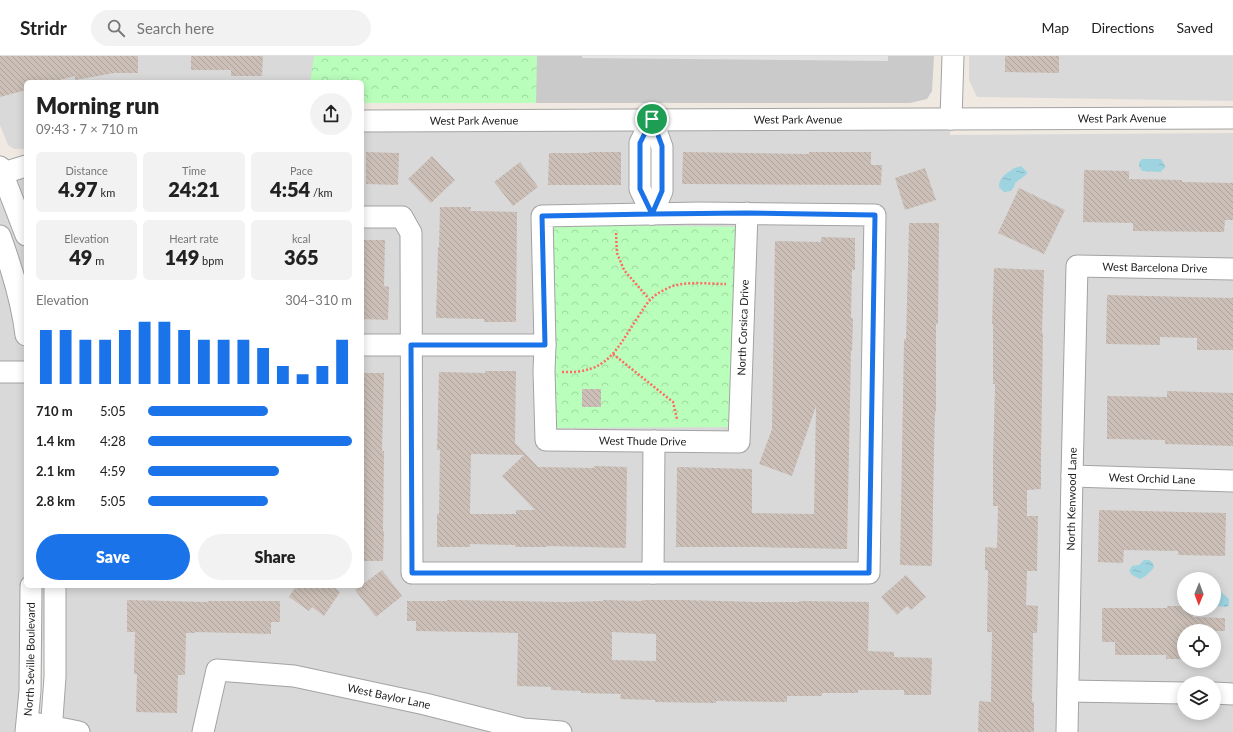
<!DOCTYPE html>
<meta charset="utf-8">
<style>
body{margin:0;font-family:Lato,sans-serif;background:#f2f2f2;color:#222;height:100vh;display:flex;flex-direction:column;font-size:15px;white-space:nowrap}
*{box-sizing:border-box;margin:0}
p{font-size:13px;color:#767676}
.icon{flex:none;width:22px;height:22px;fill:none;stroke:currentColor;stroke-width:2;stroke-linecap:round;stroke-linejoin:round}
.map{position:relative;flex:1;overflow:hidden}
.sheet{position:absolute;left:24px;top:24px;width:340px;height:508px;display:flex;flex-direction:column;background:#fff;border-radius:6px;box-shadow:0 2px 10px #0003}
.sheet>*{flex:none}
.needle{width:26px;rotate:181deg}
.buttons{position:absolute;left:1177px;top:516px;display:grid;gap:8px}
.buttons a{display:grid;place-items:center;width:44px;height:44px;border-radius:50%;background:#fff;box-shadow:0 2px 10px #0003;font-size:20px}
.pin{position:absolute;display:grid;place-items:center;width:34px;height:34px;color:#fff;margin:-17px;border:2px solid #fff;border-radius:50%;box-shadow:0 1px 4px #0007}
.round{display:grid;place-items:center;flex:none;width:42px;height:42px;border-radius:21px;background:#f2f2f2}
.head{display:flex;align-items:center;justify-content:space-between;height:68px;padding:0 12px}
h1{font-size:22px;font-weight:800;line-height:30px}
.metrics{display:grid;grid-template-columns:repeat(3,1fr);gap:6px;height:68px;padding:4px 12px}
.metrics div{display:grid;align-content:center;border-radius:6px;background:#f2f2f2;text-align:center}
.metrics b{font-size:20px;font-weight:800}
.metrics small{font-size:11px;font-weight:400}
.metrics p{font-size:11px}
.chart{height:112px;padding:8px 12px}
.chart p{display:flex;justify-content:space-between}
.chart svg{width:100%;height:72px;margin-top:4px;stroke:#1a73e8;stroke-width:6}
.action{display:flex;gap:8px;margin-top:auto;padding:8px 12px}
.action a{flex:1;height:46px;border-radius:24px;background:#1a73e8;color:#fff;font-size:16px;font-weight:800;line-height:46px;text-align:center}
.action a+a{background:#f2f2f2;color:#222}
ul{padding:0 12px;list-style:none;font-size:13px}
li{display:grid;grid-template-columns:64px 48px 1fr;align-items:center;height:30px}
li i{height:10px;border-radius:5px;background:#1a73e8}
header{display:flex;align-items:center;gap:24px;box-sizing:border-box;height:56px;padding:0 20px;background:#fff;border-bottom:1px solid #e0e0e0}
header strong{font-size:19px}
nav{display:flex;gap:22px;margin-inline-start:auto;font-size:14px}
.search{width:280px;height:36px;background:#f2f2f2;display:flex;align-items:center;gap:10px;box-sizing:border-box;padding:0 14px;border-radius:22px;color:#767676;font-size:15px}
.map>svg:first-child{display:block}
</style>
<header>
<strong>Stridr</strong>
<div class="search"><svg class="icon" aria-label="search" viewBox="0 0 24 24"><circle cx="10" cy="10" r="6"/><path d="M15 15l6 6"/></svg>Search here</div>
<nav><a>Map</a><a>Directions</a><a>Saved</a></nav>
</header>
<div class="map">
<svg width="1233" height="676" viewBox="0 0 1233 676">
<defs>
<pattern id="park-crowns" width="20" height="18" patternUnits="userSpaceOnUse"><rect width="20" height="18" fill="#b9febb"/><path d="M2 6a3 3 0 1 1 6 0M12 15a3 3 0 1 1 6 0" fill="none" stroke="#9ed9a0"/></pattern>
<pattern id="water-ripples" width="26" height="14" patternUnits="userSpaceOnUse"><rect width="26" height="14" fill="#9dd4e0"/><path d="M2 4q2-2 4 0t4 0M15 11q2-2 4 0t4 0" fill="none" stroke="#87b5c0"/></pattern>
<pattern id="building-back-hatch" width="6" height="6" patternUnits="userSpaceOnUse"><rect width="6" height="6" fill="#cbbfb7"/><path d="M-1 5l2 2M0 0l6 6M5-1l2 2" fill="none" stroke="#aea49d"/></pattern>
</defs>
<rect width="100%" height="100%" fill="#efe9e1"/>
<g fill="#dad9d9" fill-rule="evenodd">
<polygon points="0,0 314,0 310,26 26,26 26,92 22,93 14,93 8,89 0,69"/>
<polygon points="969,0 1233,0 1233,45 977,41 969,24"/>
<path d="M951 63 950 79 1233 77V676H51L56 583 43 584 40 676H0V118L26 110V530H362V65ZM1184 523H1214V553H1184ZM1184 575H1214V605H1184ZM1184 627H1214V657H1184Z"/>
</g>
<polygon fill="#cacaca" points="314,0 934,0 932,35 927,43 910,47 362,47 362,26 310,26"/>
<g fill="url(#park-crowns)">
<polygon points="314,0 537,0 536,47 362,47 362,26 310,26"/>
<polygon points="554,168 735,171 729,371 555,372"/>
</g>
<polygon fill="#e4e4e4" points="582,0 888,0 888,5 582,2"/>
<g fill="url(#water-ripples)">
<path d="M1142 103H1161L1165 110V112L1162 114 1161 116 1142 115C1139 110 1137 108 1142 103Z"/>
<path d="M1021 110 1027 116V118L1015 127 1014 131 1011 135 1004 136 999 131C999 122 1005 118 1012 114V113Z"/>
<path d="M1144 504C1150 503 1153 506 1154 511 1153 514 1144 522 1140 523L1132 519 1129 515 1132 510 1139 509Z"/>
<path d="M1214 534C1220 534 1225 539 1229 543V549L1227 551 1216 550 1214 548Z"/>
</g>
<g fill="url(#building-back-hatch)" fill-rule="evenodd">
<polygon points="0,0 138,0 138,17 114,17 75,24 75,20 51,26 26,26 26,34 0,41"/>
<polygon points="191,0 263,0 262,20 231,20 231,14 191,14"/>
<polygon points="1005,0 1059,0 1059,17 1005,16"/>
<polygon points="366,96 399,97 398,129 366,128"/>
<polygon points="589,96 621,96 621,129 548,129 549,97 589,97"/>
<polygon points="683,96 809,98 809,96 871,96 871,109 882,109 881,129 682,128"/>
<polygon points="432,100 455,124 431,147 408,123"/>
<polygon points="520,106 538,131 513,150 494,126"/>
<polygon points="925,112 936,144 905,154 895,122"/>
<polygon points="1084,114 1129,115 1129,123 1182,124 1182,126 1233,127 1233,164 1225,164 1224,176 1133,175 1133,167 1083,166"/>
<polygon points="1019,132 1065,154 1044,198 998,177"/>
<polygon points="440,151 471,151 470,155 517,156 516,266 484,266 484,263 436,262 438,191 439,191"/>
<polygon points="909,167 939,167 938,268 936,268 936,356 935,356 934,394 932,510 900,509 904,283 906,284"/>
<polygon points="821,181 855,182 855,214 852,214 851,262 853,262 852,295 851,295 847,493 754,491 676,491 677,411 752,413 752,457 814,458 816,350 792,420 759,408 772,373 775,185 821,186"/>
<polygon points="362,184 385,184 384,230 389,231 388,264 362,263"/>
<polygon points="994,212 1044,214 1042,277 1043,277 1041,403 1041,433 1027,434 1027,460 1038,460 1037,515 1027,515 1026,549 1038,550 1037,577 1033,577 1032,646 1034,646 1034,676 978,676 979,645 991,646 992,576 987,576 988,514 985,514 985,491 997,492 998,450 993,450 993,404 995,328 993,328 993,268 992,268"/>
<polygon points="1107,239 1233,242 1233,294 1197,294 1197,282 1160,281 1160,289 1106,288"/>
<path d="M485 315H516L515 387 538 411 594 412V410L627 411 626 492 547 490V491H515V489L470 488V491H437V458H439L440 394H437L439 316 485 317ZM471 398 524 399 502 420 535 454H516V458H470Z"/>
<polygon points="362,317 384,317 382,395 384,395 383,475 384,475 383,505 362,505"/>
<rect x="582" y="333" width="19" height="18"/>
<polygon points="1167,335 1233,337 1233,390 1165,388 1165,384 1107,383 1107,340 1167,341"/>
<polygon points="1099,454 1226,457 1225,500 1178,499 1178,495 1124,494 1123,507 1098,506"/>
<polygon points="382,514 402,540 376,561 355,534"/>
<polygon points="906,519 926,541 911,554 907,550 897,559 881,541"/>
<polygon points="296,530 332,530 340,536 324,560 312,551 309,555 289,541"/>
<polygon points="127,544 208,546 208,545 280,545 280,566 271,566 271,578 195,576 195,577 186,577 185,619 178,619 177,657 136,656 137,618 134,618 135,576 127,576"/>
<path d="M447 544 565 546 603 545V544L642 545V544H682L761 546H799V545L869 546 868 595 894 596V601L932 602 931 639H904V634H858V637H822V640H787V646L716 645V647L655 646V644L620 643 621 638 581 637V635L551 634V631L517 630 518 577 416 575V565H407V545H447ZM612 576 656 578V605L612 604Z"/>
<polygon points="1167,550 1184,550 1184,553 1193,553 1193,561 1225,562 1225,575 1184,575 1184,603 1166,603 1166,599 1115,599 1115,586 1102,586 1102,552 1167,552"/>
</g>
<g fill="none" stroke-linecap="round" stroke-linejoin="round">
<g stroke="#a3a3a3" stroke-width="23">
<g id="minor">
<polyline points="652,63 640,87 640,133 652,158"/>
<polyline points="652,63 662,91 662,135 652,158"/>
<polyline points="951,63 953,0"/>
<path id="s1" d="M362 65 1233 62"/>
<polyline points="0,111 26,179"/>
<polyline points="0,118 26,110"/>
<path id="s2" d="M362 161H402L411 177 412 517H869L875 159 701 157 542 160 545 289 544 315 546 384 739 386 747 157"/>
<path d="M0 180C12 213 22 245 26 279"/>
<polyline points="362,289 545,289"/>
<polyline points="0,316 26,316"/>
<path id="s3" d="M1072 420 1233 425"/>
<polyline points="653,517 654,385"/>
<polyline points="1068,635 1184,637"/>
<polyline points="1214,637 1233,638"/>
<polyline points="39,668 79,676"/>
<path id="s4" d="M26 676 30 635 31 530"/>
<polyline points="51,676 55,621 55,530"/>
<path id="s5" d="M203 676 217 614 294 620 425 648 523 673 561 676"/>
<path id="s6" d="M1067 676 1072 420 1077 210 1233 213"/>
</g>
</g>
<g stroke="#ff6a62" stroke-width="2.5" stroke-dasharray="2 2" stroke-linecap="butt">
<polyline points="616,177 617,197 624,214 649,243"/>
<polyline points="613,298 673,346 677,363"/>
<path d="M562 316C608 318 616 294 638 261 647 247 651 240 666 233 682 224 708 228 726 228"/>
</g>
<use href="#minor" stroke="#fff" stroke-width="21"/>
</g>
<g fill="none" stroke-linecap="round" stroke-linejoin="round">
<g stroke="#fff" stroke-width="8">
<polyline id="route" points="652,63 662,90 662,135 652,158 542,160 545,289 411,289 412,517 869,517 875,159 747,157 652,158 640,133 640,87 652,63"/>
</g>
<use href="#route" stroke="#1a73e8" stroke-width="5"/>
</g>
<g text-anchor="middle" stroke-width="3" stroke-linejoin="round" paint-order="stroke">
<g font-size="11" fill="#1c1c1c" stroke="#fff">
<text dy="4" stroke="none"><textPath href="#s1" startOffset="760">West Park Avenue</textPath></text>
<text dy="4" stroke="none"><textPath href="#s1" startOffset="436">West Park Avenue</textPath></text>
<text dy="4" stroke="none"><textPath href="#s1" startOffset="112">West Park Avenue</textPath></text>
<text dy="4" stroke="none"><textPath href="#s6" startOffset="544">West Barcelona Drive</textPath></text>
<text dy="4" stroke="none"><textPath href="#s2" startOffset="2078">North Corsica Drive</textPath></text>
<text dy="4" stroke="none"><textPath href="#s2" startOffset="1867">West Thude Drive</textPath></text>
<text dy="4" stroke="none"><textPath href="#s3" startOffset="80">West Orchid Lane</textPath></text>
<text dy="4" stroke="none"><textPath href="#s6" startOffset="233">North Kenwood Lane</textPath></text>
<text dy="4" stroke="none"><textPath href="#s4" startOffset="73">North Seville Boulevard</textPath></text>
<text dy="4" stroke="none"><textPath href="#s5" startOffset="238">West Baylor Lane</textPath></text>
</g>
</g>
</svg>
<div class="buttons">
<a><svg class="needle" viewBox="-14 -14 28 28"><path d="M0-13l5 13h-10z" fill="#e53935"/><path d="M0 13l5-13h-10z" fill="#767676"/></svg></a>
<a><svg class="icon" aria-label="locate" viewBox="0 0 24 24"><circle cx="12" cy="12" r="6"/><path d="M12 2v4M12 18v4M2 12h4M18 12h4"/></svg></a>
<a><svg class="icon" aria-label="layers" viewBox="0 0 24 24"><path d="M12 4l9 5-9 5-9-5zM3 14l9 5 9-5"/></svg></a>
</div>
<div class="pin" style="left:652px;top:63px;background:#1e9e55"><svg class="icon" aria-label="arrive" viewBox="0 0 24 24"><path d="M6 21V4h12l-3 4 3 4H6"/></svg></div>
<section class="sheet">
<div class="head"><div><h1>Morning run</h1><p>09:43 · 7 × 710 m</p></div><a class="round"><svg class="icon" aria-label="share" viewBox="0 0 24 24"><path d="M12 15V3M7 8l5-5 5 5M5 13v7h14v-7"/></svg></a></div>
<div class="metrics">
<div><p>Distance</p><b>4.97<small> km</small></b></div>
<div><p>Time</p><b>24:21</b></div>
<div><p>Pace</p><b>4:54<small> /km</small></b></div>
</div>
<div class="metrics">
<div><p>Elevation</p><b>49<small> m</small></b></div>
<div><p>Heart rate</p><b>149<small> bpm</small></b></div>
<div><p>kcal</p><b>365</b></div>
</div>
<div class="chart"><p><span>Elevation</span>304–310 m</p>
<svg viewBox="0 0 160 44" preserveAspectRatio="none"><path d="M5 44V11M15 44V11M25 44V17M35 44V17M45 44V11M55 44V6M65 44V6M75 44V11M85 44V17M95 44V17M105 44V17M115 44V22M125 44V33M135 44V38M145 44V33M155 44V17"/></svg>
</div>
<ul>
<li><b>710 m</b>5:05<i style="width:59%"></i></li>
<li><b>1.4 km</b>4:28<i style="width:100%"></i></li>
<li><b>2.1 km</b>4:59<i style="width:64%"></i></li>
<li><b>2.8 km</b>5:05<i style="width:59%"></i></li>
</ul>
<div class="action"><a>Save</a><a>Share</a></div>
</section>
</div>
